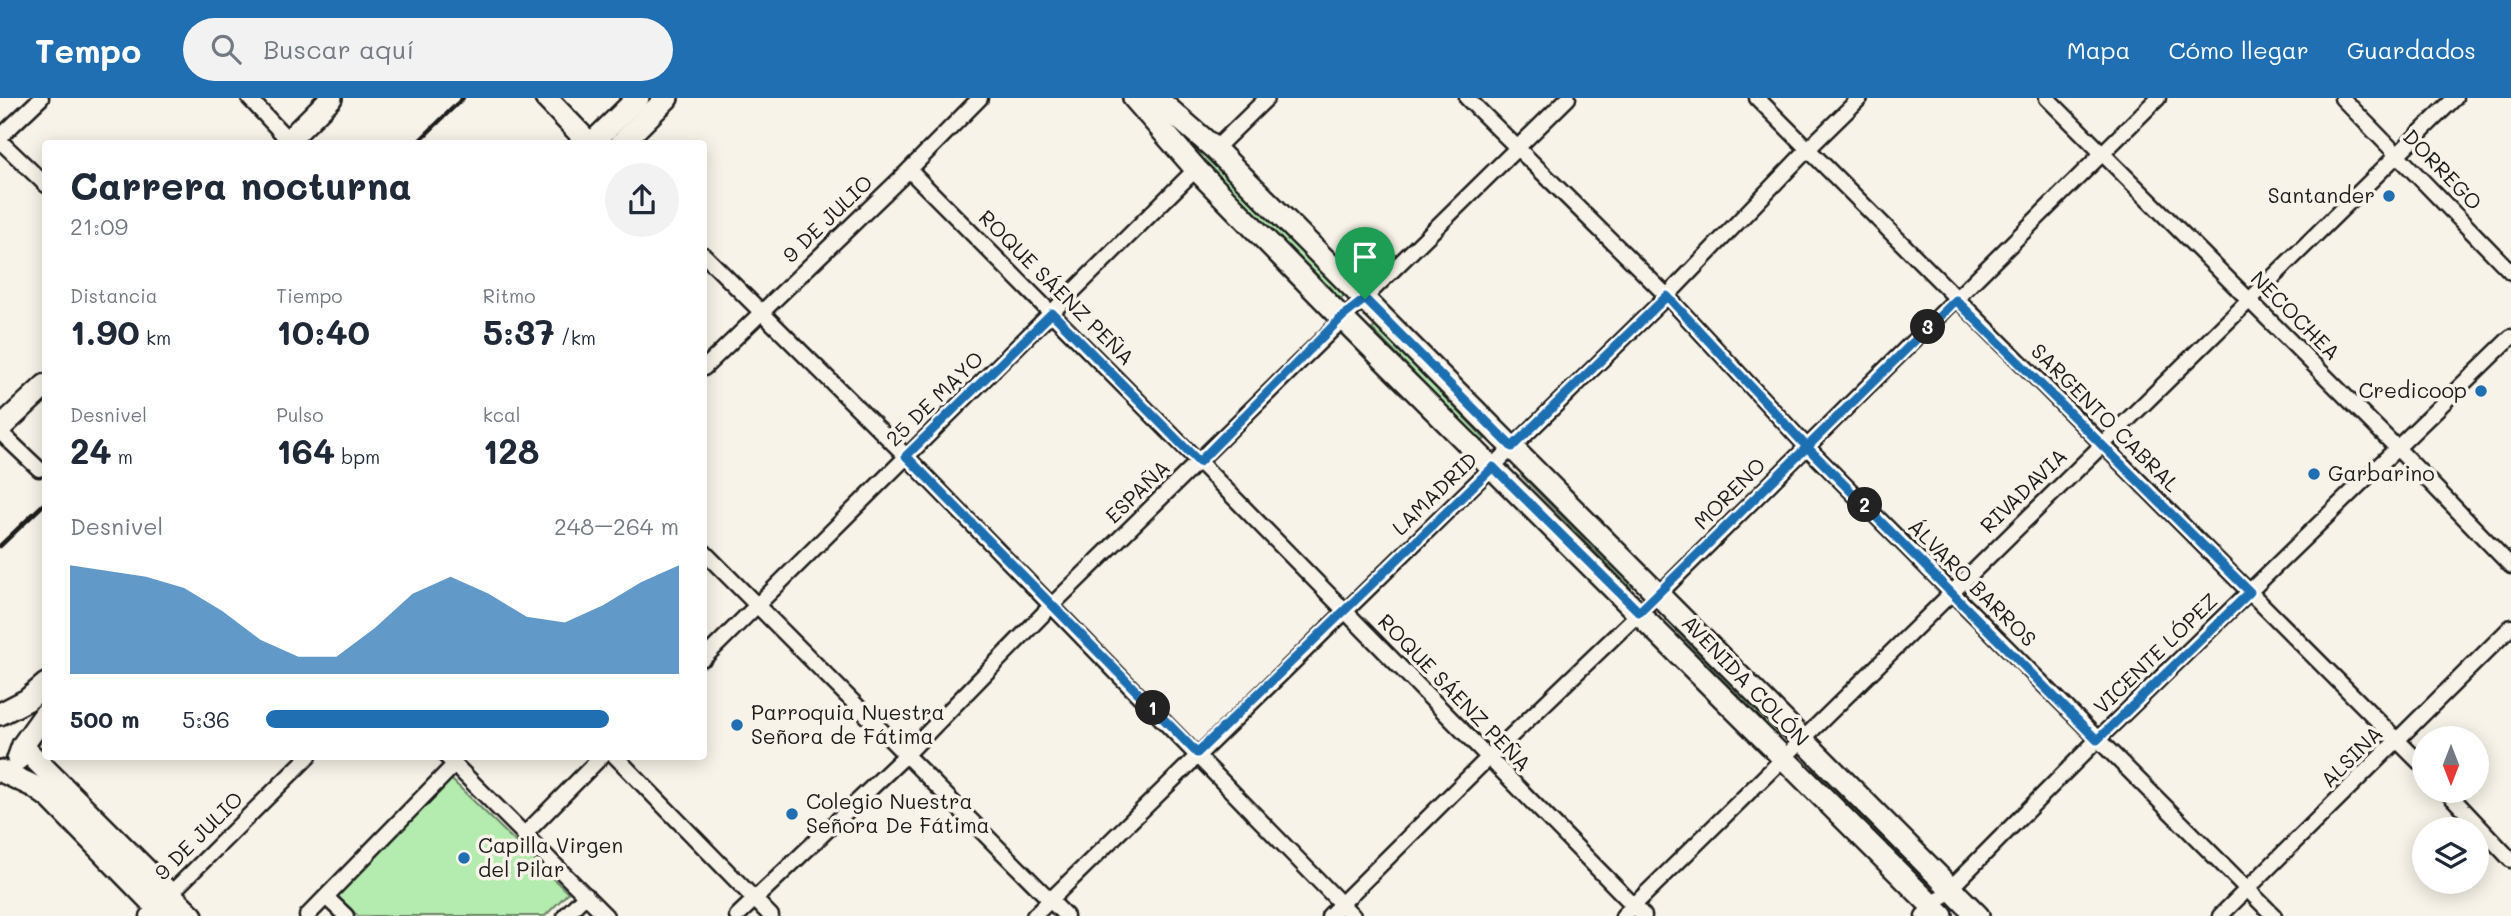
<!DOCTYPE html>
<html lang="es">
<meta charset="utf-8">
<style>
body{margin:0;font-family:Mali,sans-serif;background:#f2f2f3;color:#1f2937;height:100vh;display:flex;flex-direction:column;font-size:26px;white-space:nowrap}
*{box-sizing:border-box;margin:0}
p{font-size:23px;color:#747a83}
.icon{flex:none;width:38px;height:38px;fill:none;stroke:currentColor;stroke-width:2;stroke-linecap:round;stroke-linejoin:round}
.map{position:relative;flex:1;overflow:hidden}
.sheet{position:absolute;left:42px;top:42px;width:665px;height:620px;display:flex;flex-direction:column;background:#fff;border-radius:7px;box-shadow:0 4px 18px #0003}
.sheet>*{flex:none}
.needle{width:46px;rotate:180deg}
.controls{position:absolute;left:2412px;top:628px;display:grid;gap:14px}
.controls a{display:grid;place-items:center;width:77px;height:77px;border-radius:50%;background:#fff;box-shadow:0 4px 18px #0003;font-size:35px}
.pin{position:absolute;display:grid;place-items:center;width:60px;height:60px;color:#fff;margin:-72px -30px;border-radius:50% 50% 50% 0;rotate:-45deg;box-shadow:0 0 7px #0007}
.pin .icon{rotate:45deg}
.km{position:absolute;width:35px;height:35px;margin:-18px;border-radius:50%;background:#222;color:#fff;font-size:19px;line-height:35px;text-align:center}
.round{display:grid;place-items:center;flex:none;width:74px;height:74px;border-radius:37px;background:#f2f2f3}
.summary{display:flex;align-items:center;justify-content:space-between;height:119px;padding:0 28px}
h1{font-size:38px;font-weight:700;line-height:52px}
.stats{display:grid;grid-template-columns:repeat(3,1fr);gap:10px;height:119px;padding:7px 28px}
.stats div{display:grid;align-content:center}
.stats b{font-size:35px;font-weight:700}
.stats small{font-size:19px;font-weight:400}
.stats p{font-size:19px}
.chart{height:196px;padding:14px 28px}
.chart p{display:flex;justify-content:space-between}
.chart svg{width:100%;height:126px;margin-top:7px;fill:#1f6fb2;opacity:.7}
ul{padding:0 28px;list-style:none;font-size:23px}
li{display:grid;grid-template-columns:112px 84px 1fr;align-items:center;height:52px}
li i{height:18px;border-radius:9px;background:#1f6fb2}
header{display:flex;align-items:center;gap:42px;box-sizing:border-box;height:98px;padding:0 35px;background:#1f6fb2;color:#fff}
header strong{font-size:33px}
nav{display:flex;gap:38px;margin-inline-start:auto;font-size:24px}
.search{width:490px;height:63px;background:#f2f2f3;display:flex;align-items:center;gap:18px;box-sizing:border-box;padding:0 24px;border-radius:38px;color:#747a83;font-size:26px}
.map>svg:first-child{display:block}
</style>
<header>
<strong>Tempo</strong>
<div class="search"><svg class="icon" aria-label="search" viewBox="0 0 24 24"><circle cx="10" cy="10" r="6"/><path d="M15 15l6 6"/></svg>Buscar aquí</div>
<nav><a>Mapa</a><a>Cómo llegar</a><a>Guardados</a></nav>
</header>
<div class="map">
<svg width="2511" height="818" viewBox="0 0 2511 818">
<rect width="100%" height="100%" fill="#f7f3e8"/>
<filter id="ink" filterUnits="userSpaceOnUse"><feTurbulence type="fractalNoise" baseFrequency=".0143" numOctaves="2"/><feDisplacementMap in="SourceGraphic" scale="14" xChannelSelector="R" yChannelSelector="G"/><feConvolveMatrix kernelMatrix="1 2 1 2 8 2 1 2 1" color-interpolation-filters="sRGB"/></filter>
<g filter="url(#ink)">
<g fill="#b4ebae" stroke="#688465" stroke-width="2">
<polygon points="1161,13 1344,197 1341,201 1157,17"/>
<polygon points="1376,228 1485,341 1481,344 1372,231"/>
<polygon points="1525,374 1634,487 1631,490 1521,377"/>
<polygon points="1671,521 1781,634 1777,638 1668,524"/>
<polygon points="1817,668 1926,781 1922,784 1813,671"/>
<polygon points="450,680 568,795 545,818 358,818 335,796"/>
</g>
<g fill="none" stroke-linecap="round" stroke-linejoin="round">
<g stroke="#1c1c1c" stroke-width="19">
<g id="street">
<polyline points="249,0 292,46"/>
<polyline points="1467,0 1667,198 1807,349 2274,818"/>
<polyline points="1757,0 2424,669"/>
<polyline points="2047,0 2396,349 2511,468"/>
<polyline points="2342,0 2511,174"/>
<polyline points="0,39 41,0"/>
<polyline points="0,43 46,87"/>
<polyline points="1215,51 1267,0"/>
<polyline points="909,72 1199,364 1644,818"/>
<polyline points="704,157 906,358 1353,818"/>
<polyline points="704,270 909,72 980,0"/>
<polyline points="0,334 39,371"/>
<polyline points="704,454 1066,818"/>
<polyline points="704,560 1196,71"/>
<polyline points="446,658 606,818"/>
<polyline points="615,658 771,818"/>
<polyline points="2446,693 2511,762"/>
<polyline points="524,737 602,658"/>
<polyline points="327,800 346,818"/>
<polyline points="148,818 309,658"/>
<polyline points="307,818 454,667"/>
<polyline points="565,818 586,797"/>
<polyline points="737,818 907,656 1052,507 1568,0"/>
<polyline points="1034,818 1667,198 1808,51 1860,0"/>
<polyline points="1329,818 1488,660 1660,495 2158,0"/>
<polyline points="1623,818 2455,0"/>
<polyline points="1923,818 2097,642 2511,239"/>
<polyline points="2220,818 2511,529"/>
</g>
</g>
<g stroke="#1c1c1c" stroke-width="26">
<g id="secondary">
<polyline points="546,0 590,46"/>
<polyline points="1134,0 1196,71 1342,220 1942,818"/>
<polyline points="1156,0 1215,51 1978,818"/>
<polyline points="285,46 331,0"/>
<polyline points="591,46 638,0"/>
<polyline points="621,46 667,0"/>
<polyline points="0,330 46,287"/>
<polyline points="0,616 27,602 46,586"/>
<polyline points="23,649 192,818"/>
<polyline points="18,661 23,647 46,615"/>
<polyline points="1,673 33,688 50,700 165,818"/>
</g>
</g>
<use href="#street" stroke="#f7f3e8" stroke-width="14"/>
<use href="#secondary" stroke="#f7f3e8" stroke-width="21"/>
<g stroke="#1c1c1c" stroke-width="4.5">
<polyline points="416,46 463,0"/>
<polyline points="0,448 46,404"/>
</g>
</g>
</g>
<g fill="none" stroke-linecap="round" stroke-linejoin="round" filter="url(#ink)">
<g stroke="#fff" stroke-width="14">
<polyline id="route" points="1365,201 1342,219 1199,364 1052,215 906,358 1197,655 1493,369 1639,514 1807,349 2097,642 2250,494 1956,202 1807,349 1667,198 1512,349 1365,201"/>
</g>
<use href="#route" stroke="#1f6fb2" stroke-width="9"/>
</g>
<g fill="#1f6fb2" stroke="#f7f3e8" stroke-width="2.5">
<circle cx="2389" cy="98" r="7"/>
<circle cx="2481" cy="293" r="7"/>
<circle cx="2314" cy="376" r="7"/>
<circle cx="737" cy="627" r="7"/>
<circle cx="792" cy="716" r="7"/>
<circle cx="464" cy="760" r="7"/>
</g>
<g text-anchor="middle" stroke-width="7" stroke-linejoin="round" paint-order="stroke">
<g font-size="21" fill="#1c1c1c" stroke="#f7f3e8">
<text transform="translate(2442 72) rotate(46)" y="7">DORREGO</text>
<text transform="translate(828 121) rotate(-44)" y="7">9 DE JULIO</text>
<text transform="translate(1056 190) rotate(45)" y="7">ROQUE SÁENZ PEÑA</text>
<text transform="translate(2295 218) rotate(45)" y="7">NECOCHEA</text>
<text transform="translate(935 301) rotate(-44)" y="7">25 DE MAYO</text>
<text transform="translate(2105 320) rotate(45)" y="7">SARGENTO CABRAL</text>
<text transform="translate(2024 393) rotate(-44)" y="7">RIVADAVIA</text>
<text transform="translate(1138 394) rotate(-44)" y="7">ESPAÑA</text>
<text transform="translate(1435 396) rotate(-44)" y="7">LAMADRID</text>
<text transform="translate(1730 396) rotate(-45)" y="7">MORENO</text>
<text transform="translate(1972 485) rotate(45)" y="7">ÁLVARO BARROS</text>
<text transform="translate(2156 556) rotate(-44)" y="7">VICENTE LÓPEZ</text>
<text transform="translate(1745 583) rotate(46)" y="7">AVENIDA COLÓN</text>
<text transform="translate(1454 595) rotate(46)" y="7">ROQUE SÁENZ PEÑA</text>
<text transform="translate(2352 659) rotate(-45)" y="7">ALSINA</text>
<text transform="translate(199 738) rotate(-45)" y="7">9 DE JULIO</text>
</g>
<g font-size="21" fill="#1c1c1c" stroke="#f7f3e8" text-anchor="start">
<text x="2375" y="105" text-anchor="end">Santander</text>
<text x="2467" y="300" text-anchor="end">Credicoop</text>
<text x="2328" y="383">Garbarino</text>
<text x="751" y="622">Parroquia Nuestra<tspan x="751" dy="24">Señora de Fátima</tspan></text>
<text x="806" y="711">Colegio Nuestra<tspan x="806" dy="24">Señora De Fátima</tspan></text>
<text x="478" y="755">Capilla Virgen<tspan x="478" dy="24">del Pilar</tspan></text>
</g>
</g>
</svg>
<div class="controls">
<a><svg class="needle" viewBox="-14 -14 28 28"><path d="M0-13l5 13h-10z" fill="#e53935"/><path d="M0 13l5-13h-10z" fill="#747a83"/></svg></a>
<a><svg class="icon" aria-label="layers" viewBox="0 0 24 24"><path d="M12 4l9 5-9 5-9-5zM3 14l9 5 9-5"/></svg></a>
</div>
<div class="pin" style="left:1365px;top:201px;background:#1e9e55"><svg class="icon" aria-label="arrive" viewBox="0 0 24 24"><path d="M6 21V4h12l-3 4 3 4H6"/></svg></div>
<b class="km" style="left:1153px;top:610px">1</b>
<b class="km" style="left:1865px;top:407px">2</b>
<b class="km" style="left:1928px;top:229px">3</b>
<section class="sheet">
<div class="summary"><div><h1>Carrera nocturna</h1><p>21:09</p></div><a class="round"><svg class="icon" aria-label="share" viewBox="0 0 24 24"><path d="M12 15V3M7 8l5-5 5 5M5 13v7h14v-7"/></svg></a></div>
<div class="stats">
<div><p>Distancia</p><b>1.90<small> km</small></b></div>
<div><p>Tiempo</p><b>10:40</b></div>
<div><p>Ritmo</p><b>5:37<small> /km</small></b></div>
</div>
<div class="stats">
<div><p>Desnivel</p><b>24<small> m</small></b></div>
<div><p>Pulso</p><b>164<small> bpm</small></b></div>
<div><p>kcal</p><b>128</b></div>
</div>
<div class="chart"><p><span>Desnivel</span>248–264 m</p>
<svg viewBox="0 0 160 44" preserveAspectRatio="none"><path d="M0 44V6L10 8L20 10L30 14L40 22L50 32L60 38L70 38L80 28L90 16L100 10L110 16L120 24L130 26L140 20L150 12L160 6V44z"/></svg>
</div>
<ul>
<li><b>500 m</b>5:36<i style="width:83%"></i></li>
</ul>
</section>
</div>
